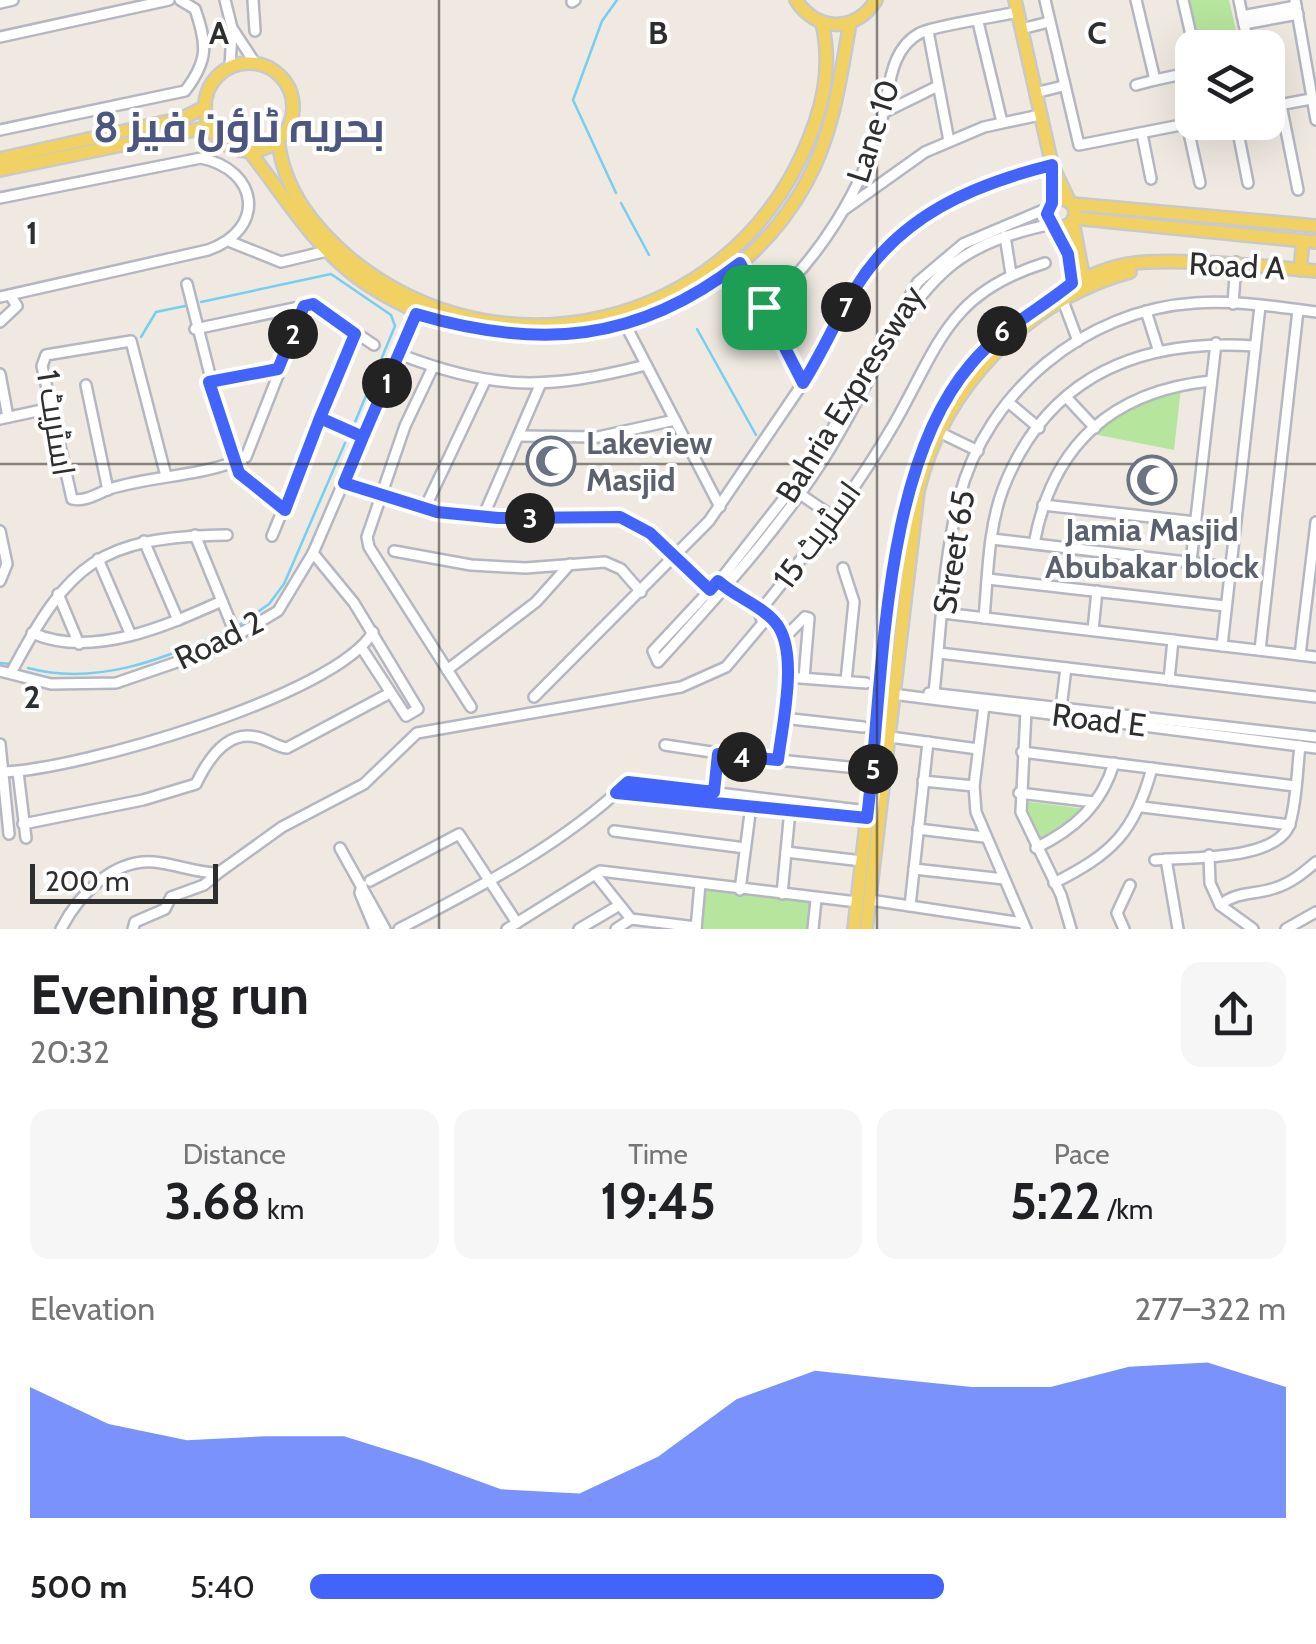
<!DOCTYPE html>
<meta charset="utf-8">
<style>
body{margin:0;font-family:Cabin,Cairo,sans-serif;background:#f6f6f6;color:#202124;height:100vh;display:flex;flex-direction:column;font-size:38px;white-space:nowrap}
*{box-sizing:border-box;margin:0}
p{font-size:32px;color:#757577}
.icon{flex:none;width:55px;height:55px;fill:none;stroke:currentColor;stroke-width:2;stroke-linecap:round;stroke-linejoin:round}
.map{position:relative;height:929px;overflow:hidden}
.side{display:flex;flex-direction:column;background:#fff;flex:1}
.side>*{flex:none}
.tools{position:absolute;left:1175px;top:30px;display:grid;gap:20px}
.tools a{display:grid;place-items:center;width:110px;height:110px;border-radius:20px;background:#fff;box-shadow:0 10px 40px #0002;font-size:50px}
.scale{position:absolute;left:30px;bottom:25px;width:188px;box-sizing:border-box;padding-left:10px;border:5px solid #2e2e2e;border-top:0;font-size:28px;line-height:35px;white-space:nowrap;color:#2e2e2e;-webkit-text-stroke:8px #fff;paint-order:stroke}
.pin{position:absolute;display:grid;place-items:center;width:85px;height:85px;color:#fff;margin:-42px;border-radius:20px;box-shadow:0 5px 15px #0006}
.km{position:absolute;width:50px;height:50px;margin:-25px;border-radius:50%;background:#222;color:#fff;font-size:28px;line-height:50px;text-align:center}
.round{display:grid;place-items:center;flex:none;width:105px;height:105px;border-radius:20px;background:#f6f6f6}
.head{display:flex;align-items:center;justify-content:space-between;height:170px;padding:0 30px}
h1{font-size:55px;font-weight:700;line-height:75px}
.stats{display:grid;grid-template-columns:repeat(3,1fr);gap:15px;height:170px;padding:10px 30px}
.stats div{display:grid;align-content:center;border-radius:20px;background:#f6f6f6;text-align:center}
.stats b{font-size:50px;font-weight:700}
.stats small{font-size:28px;font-weight:400}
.stats p{font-size:28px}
.chart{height:280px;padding:20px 30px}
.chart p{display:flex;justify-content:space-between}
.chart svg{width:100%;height:180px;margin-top:10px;fill:#4264fb;opacity:.7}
ul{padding:0 30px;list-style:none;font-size:32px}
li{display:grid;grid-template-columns:160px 120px 1fr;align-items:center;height:75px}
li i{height:25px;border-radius:12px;background:#4264fb}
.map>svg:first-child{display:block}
</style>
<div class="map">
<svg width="1316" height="929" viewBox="0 0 1316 929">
<rect width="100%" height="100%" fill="#efe9e1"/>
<g fill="#b6e59e">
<polygon points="1185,0 1229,0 1240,47 1196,47"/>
<polygon points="1181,388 1174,450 1093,434 1130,402"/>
<polygon points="1022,801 1086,809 1077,822 1037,845"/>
<polygon points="702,887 810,902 807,929 697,929"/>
</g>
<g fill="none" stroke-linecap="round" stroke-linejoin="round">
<g stroke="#75cff0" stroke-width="2.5">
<polyline points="616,193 573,100 602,21 617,0"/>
<polyline points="621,203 649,255"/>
<polyline points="201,302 331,274 391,315 395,326 355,422"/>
<polyline points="697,329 756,435"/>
<polyline points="141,337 156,312 185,306"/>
<polyline points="238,626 269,604 284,584 345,443"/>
<polyline points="0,663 11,664"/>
<path d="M28 668C95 686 161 660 223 633"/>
</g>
<g stroke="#b4b7c1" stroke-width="14">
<g id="minor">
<polyline points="225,0 232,28 255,63"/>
<polyline points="253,0 255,31"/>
<polyline points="1045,0 1079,145 1196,122"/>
<polyline points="1136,0 1155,80 1192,72"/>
<polyline points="1183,0 1194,48"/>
<polyline points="1239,0 1249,48"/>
<polyline points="1295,0 1316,120"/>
<polyline points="572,2 575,0"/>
<polyline points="0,3 13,0"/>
<polyline points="1242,16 1296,6"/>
<polyline points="978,22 1002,122"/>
<polyline points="1244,24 1298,14"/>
<polyline points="1021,29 1049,22"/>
<polyline points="928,31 949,141"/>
<polyline points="0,37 169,0"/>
<polyline points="230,67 232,31"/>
<polyline points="1136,85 1155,80"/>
<polyline points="1035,93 1063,86"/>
<polyline points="1281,105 1298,190"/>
<polyline points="1268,107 1311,99"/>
<polyline points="883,113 938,86"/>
<polyline points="1236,122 1248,183"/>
<polyline points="1187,124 1200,183"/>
<path d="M0 130 185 91C209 60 207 44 195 9L180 0"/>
<polyline points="1142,134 1151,179"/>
<path d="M0 198 201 158C259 170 267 229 208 250L0 297"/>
<path d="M1048 208 963 244 918 282 814 460 724 575 653 651 658 662C716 598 776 533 823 460 862 400 894 315 947 269 977 243 1015 232 1052 224"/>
<polyline points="845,209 925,152 984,127 1040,115"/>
<polyline points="1005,236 1011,274"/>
<polyline points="231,242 281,262 331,250"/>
<path d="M733 253 803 383C822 353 837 320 855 289 899 216 972 185 1052 165"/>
<polyline points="187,284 229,450 239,473 285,510"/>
<polyline points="1063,301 1078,341"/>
<polyline points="1233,304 1236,262"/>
<path d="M764 307C819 259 861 192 881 122 890 92 888 50 920 33 933 26 996 17 1017 12"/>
<polyline points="1146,311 1158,349"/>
<polyline points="623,320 720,507"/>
<polyline points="0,322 17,306 10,295"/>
<polyline points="195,329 313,304 374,345"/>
<path d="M399 354C494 391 548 390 646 365"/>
<polyline points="433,367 405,426 367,537 369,547 471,707"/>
<polyline points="0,374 8,417"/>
<polyline points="209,382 278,369"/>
<polyline points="86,385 108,490"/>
<polyline points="1067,398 1095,428"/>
<polyline points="1008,402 1039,428"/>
<polyline points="320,417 363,437"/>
<polyline points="0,419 51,408"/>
<polyline points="939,432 978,451"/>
<polyline points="519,436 598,437 675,420"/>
<polyline points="246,457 305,306"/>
<path d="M166 476 131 341 46 355 42 366 72 499C85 502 97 494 109 489 151 476 193 477 234 462"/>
<polyline points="344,483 437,512 498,518 620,517 651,533 712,593"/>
<polyline points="800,494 832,516"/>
<polyline points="1043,505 1196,522"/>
<polyline points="425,508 485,381"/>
<polyline points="483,517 541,383"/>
<polyline points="0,531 7,564 0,581"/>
<polyline points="195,535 237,638"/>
<polyline points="272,536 355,334"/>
<polyline points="992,539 1229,567"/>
<polyline points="144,541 178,620"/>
<path d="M1034 544C1052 445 1112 391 1211 381"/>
<polyline points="394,551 471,565 525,568 605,562 621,569 641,592"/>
<polyline points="313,553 354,603 418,709 406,716 363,650"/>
<polyline points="98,559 130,633"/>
<polyline points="1191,562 1216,343"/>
<polyline points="843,568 854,602 846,681"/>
<polyline points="988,579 1225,606"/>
<polyline points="58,594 79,644"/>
<polyline points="943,613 1316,657"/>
<path d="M984 618C988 575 988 529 1003 489 1047 375 1141 338 1255 346"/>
<polyline points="1093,630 1097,591"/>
<path d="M32 633C92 659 166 626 222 601"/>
<polyline points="784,638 805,617"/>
<polyline points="1222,646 1260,306"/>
<polyline points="1260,650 1298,310"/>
<polyline points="939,653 1316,697"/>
<polyline points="1300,655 1316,522"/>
<polyline points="447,670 536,602 570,564"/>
<polyline points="0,671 51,684 116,683 212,650 278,611 313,553 419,307"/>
<path d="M11 673C69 563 99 537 227 535"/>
<polyline points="787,677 866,683"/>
<polyline points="804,678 809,618 805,617"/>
<polyline points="1169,680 1173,640"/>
<polyline points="929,693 1316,737"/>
<path d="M934 693C941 629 943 561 959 498 987 391 1085 310 1195 303 1235 300 1277 307 1316 312"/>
<polyline points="892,694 1316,748"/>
<polyline points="534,697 709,521 803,383"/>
<polyline points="984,706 974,786 976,812 1026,929"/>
<polyline points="1061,708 1066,668"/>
<polyline points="1026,711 1021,812 1061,895 1071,929"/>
<polyline points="783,718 863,727"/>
<polyline points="890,737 978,749"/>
<polyline points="0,744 9,834"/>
<polyline points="665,745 718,753"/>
<polyline points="1022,752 1295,786"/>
<polyline points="778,760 858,768"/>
<path d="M3 772C78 770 337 695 373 632"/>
<polyline points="18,772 26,838"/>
<polyline points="923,781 974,786"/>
<polyline points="617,793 867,818"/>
<polyline points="1019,793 1094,802"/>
<path d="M712 802 718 753 778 760 787 677 784 638 774 620 759 612C807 553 856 490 894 424 939 345 948 293 1045 263"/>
<polyline points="1142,807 1290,825"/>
<path d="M23 824 143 800 196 784C207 761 226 730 256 737 268 739 276 747 287 748L390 693"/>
<polyline points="918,829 984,837"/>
<polyline points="614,831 745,848"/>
<polyline points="340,848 385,929"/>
<path d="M1036 848C1074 829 1101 806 1114 763"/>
<polyline points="786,852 862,861"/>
<polyline points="1209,855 1210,883 1220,905"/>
<polyline points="1166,859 1178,929"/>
<path d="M1155 860C1189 857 1279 861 1290 823 1297 799 1297 770 1300 746"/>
<polyline points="914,869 1004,879"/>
<polyline points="595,874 631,919 696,927"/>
<polyline points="370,881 459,834 517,923"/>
<path d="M1054 883C1112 854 1135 832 1152 768"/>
<polyline points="362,885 360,893 375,929"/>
<polyline points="740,890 751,806"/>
<polyline points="782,894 790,810"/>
<polyline points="870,900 1023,923"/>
<polyline points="910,906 928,742"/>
<path d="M61 929C78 896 112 859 154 862 176 864 196 873 218 873L282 827 364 784 417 733 681 687 726 667 763 623 759 612 722 585"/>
<polyline points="133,929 135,922 165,909 171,897 204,885 218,873"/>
<path d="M399 929C480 887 562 845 628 782L868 811"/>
<polyline points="507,929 600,871 857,902"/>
<polyline points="579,929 618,906"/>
<polyline points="616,929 631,919"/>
<polyline points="696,929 700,884"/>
<polyline points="813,929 816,900"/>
<polyline points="1124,929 1117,913 1130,885"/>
<path d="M1253 929 1220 905C1237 891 1255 895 1275 888 1291 883 1303 873 1316 862"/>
<polyline points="1286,929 1316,912"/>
</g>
</g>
<g stroke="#c9c9c9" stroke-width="16">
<g id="major">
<path d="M796 0C816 32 856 33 876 0"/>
<polyline points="1015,0 1052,165 1069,201"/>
<circle cx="249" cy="107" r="44"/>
<path d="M278 140C284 191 314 228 352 260 501 380 722 328 802 155 822 112 833 70 822 23"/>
<path d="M249 151C284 195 312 244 358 278 501 381 719 342 806 183 834 132 840 78 850 23"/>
<polyline points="0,159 183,118 205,107"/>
<polyline points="0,170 209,127"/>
<circle cx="1061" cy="213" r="14"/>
<polyline points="1072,204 1316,226"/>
<polyline points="1074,218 1316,242"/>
<polyline points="1073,222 1084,281"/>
<polyline points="1055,227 1068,254 1071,287"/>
<polyline points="1300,270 1303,241"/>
<path d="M854 929 901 522C922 426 964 353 1048 299 1077 280 1112 263 1147 262 1204 260 1259 266 1316 271"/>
<path d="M866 929 918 491C943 388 1027 300 1130 272"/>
</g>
</g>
<use href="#minor" stroke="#fff" stroke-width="9"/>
<use href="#major" stroke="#f2d163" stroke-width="11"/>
</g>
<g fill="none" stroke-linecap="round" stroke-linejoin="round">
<g stroke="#fff" stroke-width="20">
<path id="route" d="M764 307 740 263C637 343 539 350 416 314L363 437 320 418 285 510 239 473 209 382 278 369 304 306 313 304 355 334 320 418 363 437 344 483 437 512 498 518 620 517 650 533 710 590 718 581C734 596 762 606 775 622 800 650 782 726 778 760L718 754 714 792 628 782 616 793 867 818C884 682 880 470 971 364 1000 329 1038 311 1072 283L1068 254 1047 214 1052 203V165C972 185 899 216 855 289 836 320 822 353 803 383L764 307"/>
</g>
<use href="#route" stroke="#4264fb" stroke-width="12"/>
</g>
<path fill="none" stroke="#2e2e2e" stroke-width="2.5" stroke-opacity="0.55" d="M439 0V929M877 0V929M0 464H1316"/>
<defs>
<g id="mosque-ring" transform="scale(2.5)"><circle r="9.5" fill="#fff" stroke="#6b7280" stroke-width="1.5"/><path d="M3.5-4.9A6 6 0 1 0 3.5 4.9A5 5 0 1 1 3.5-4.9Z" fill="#6b7280"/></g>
</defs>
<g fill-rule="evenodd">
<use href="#mosque-ring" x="551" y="461"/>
<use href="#mosque-ring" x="1152" y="480"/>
</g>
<g text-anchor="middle" stroke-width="8" stroke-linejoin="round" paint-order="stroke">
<g font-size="32" fill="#2e2e2e" stroke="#fff">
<text transform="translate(873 131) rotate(-72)" y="11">Lane 10</text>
<text transform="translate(1237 266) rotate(3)" y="11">Road A</text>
<text transform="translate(850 394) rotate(-58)" y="11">Bahria Expressway</text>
<text transform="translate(56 423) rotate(81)" y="11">اسٹریٹ 1</text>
<text transform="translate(817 535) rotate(-54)" y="11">اسٹریٹ 15</text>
<text transform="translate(954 552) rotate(-81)" y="11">Street 65</text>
<text transform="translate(219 640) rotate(-26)" y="11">Road 2</text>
<text transform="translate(1099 720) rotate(7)" y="11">Road E</text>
</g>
<g font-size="32" font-weight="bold" fill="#5b616d" stroke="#fff" text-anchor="start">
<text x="586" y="454">Lakeview<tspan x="586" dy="37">Masjid</tspan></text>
<text x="1152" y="541" text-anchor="middle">Jamia Masjid<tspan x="1152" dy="37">Abubakar block</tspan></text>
</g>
<g font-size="42" font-weight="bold" fill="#4d5680" stroke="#fff">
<text x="239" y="142">بحریہ ٹاؤن فیز 8</text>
</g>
</g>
<g font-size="32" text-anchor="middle" font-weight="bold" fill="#2e2e2e" stroke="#fff" stroke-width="8" stroke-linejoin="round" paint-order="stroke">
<text x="219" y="44">A</text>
<text x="658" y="44">B</text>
<text x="1097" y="44">C</text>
<text x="32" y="244">1</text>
<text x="32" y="708">2</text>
</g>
</svg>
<div class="tools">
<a><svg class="icon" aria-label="layers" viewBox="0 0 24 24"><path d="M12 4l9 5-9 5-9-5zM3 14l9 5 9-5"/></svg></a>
</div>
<div class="scale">200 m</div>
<div class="pin" style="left:764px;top:307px;background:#1e9e55"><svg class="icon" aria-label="arrive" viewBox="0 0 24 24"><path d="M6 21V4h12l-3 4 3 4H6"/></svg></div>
<b class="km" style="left:387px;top:383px">1</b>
<b class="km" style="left:293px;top:334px">2</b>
<b class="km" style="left:530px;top:518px">3</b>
<b class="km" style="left:742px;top:757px">4</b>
<b class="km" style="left:873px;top:769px">5</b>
<b class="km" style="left:1002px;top:331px">6</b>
<b class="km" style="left:846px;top:307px">7</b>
</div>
<section class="side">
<div class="head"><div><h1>Evening run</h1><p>20:32</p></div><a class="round"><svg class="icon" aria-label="share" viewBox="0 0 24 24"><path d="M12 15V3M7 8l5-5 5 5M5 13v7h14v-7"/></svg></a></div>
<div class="stats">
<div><p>Distance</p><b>3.68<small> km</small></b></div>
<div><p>Time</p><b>19:45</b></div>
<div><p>Pace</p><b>5:22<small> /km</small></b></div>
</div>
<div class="chart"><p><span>Elevation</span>277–322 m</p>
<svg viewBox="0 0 160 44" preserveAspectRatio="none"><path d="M0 44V12L10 21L20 25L30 24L40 24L50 30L60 37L70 38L80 29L90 15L100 8L110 10L120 12L130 12L140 7L150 6L160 12V44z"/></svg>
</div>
<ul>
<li><b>500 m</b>5:40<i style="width:65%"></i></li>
</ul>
</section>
